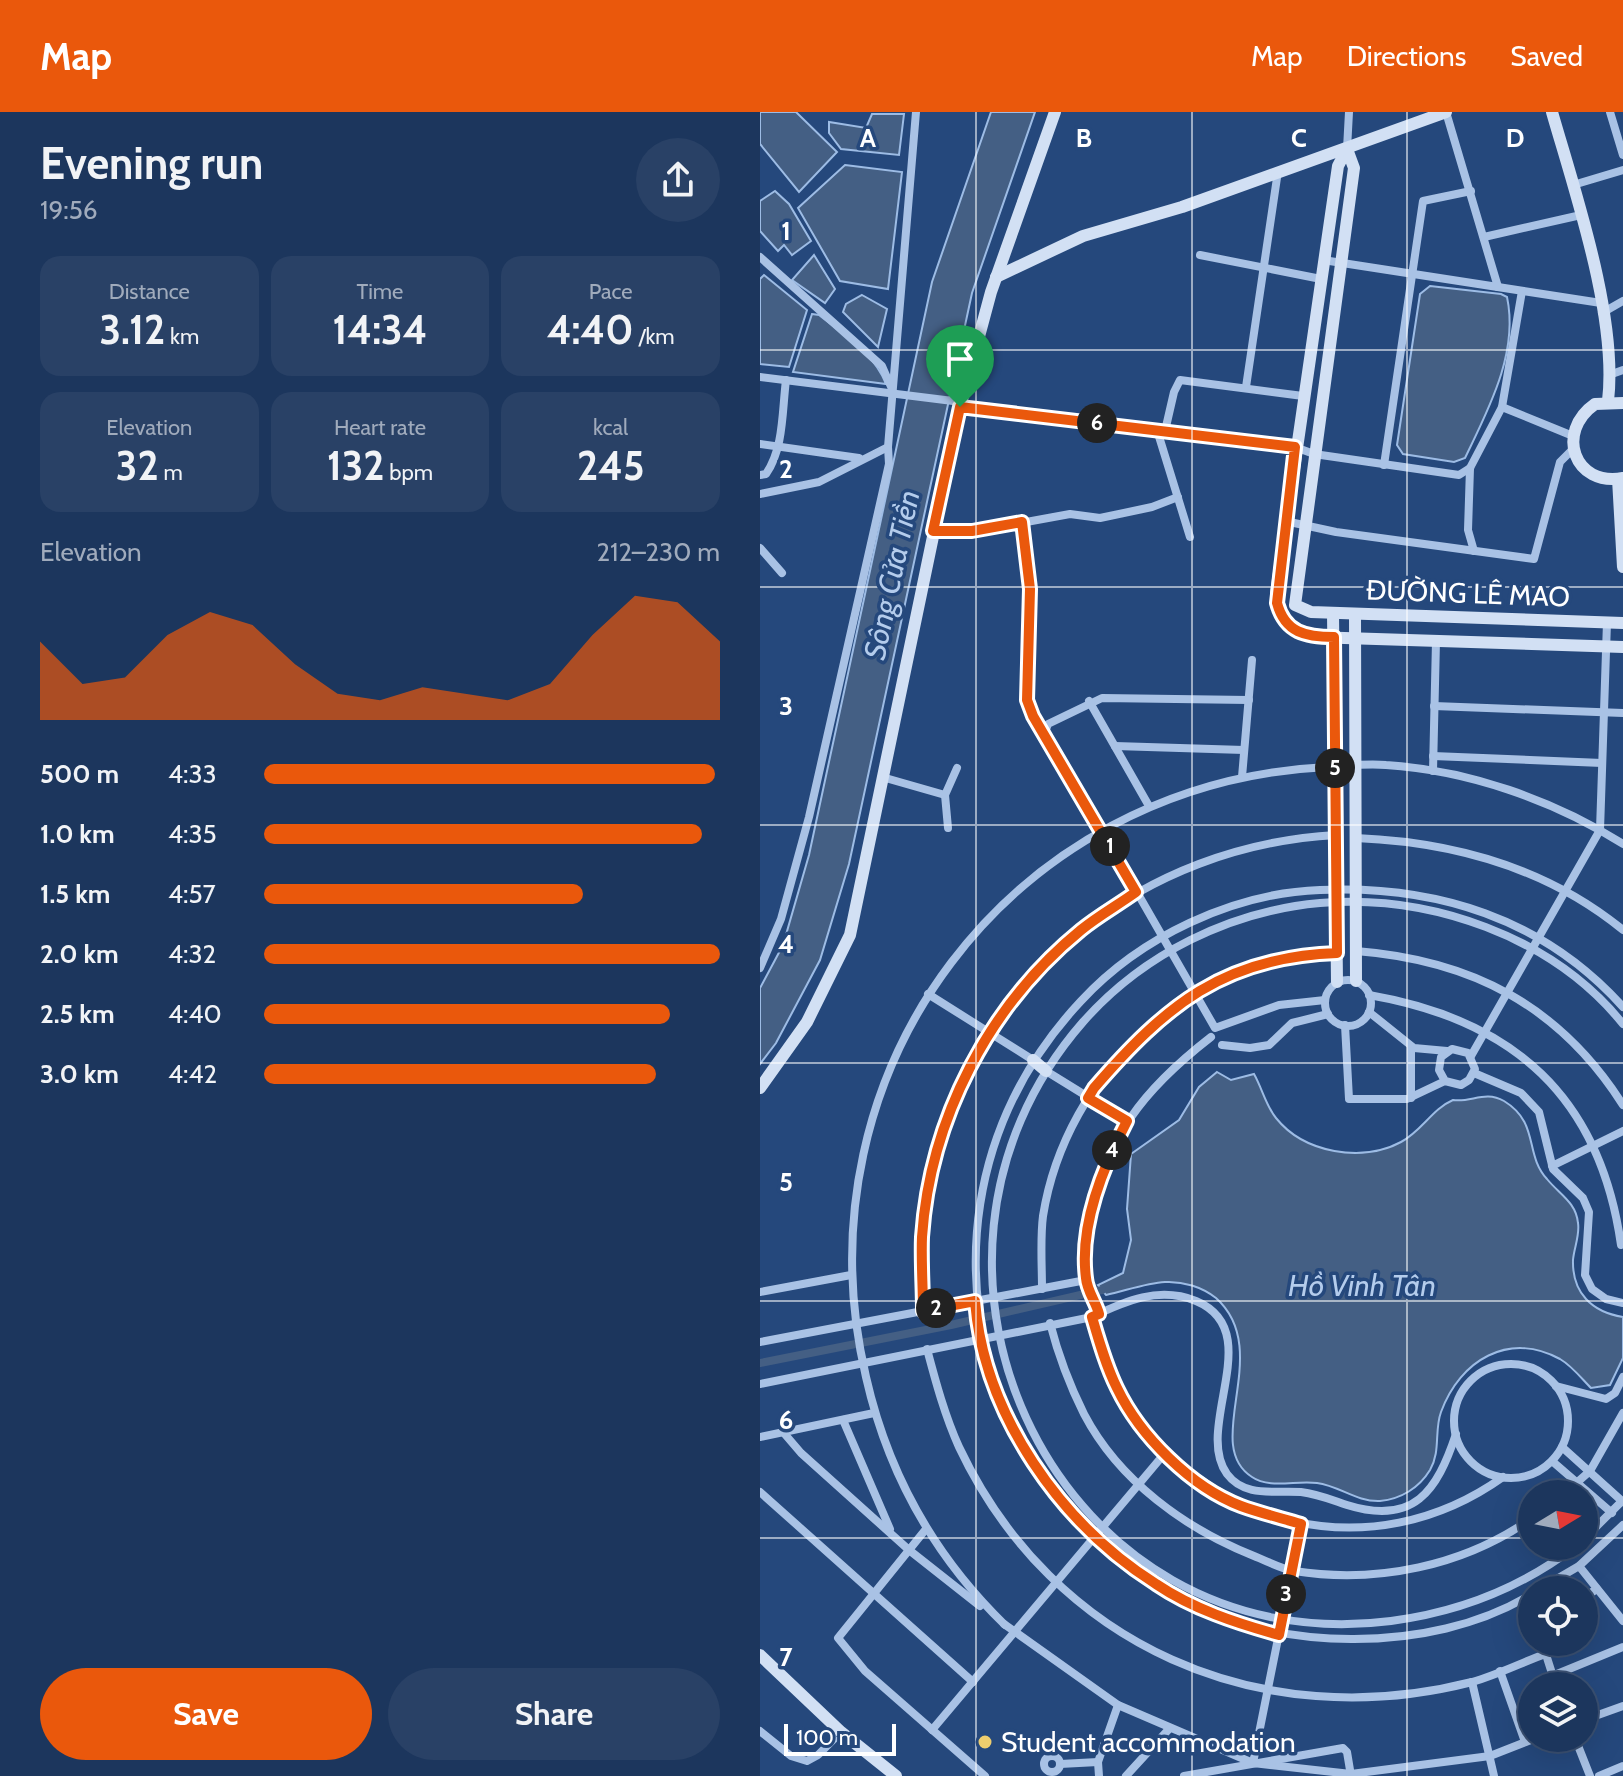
<!DOCTYPE html>
<meta charset="utf-8">
<style>
body{margin:0;font-family:Cabin,sans-serif;background:#294166;color:#f1f3f6;height:100vh;display:flex;flex-direction:column;font-size:30px;white-space:nowrap}
*{box-sizing:border-box;margin:0}
p{font-size:26px;color:#a0abbc}
.icon{flex:none;width:44px;height:44px;fill:none;stroke:currentColor;stroke-width:2;stroke-linecap:round;stroke-linejoin:round}
.map{position:relative;flex:1;overflow:hidden}
.sheet{display:flex;flex-direction:column;background:#1c365d;width:760px}
.sheet>*{flex:none}
.needle{width:52px;rotate:80deg}
.fabs{position:absolute;left:758px;top:1368px;display:grid;gap:16px}
.fabs a{display:grid;place-items:center;width:80px;height:80px;border-radius:50%;background:#1c365d;box-shadow:0 8px 32px #0002,0 0 0 2px #3a5072;font-size:40px}
.scale{position:absolute;left:24px;bottom:20px;width:112px;box-sizing:border-box;padding-left:8px;border:4px solid #fff;border-top:0;font-size:22px;line-height:28px;white-space:nowrap;color:#fff;-webkit-text-stroke:6px #25487c;paint-order:stroke}
.pin{position:absolute;display:grid;place-items:center;width:68px;height:68px;color:#fff;margin:-82px -34px;border-radius:50% 50% 50% 0;rotate:-45deg;box-shadow:0 0 8px #0007}
.pin .icon{rotate:45deg}
.km{position:absolute;width:40px;height:40px;margin:-20px;border-radius:50%;background:#222;color:#fff;font-size:22px;line-height:40px;text-align:center}
.round{display:grid;place-items:center;flex:none;width:84px;height:84px;border-radius:42px;background:#294166}
.overview{display:flex;align-items:center;justify-content:space-between;height:136px;padding:0 40px}
h1{font-size:44px;font-weight:800;line-height:60px}
.stats{display:grid;grid-template-columns:repeat(3,1fr);gap:12px;height:136px;padding:8px 40px}
.stats div{display:grid;align-content:center;border-radius:20px;background:#294166;text-align:center}
.stats b{font-size:40px;font-weight:800}
.stats small{font-size:22px;font-weight:400}
.stats p{font-size:22px}
.chart{height:224px;padding:16px 40px}
.chart p{display:flex;justify-content:space-between}
.chart svg{width:100%;height:144px;margin-top:8px;fill:#ea580c;opacity:.7}
.button{display:flex;gap:16px;margin-top:auto;padding:16px 40px}
.button a{flex:1;height:92px;border-radius:48px;background:#ea580c;color:#fff;font-size:32px;font-weight:800;line-height:92px;text-align:center}
.button a+a{background:#294166;color:#f1f3f6}
ul{padding:0 40px;list-style:none;font-size:26px}
li{display:grid;grid-template-columns:128px 96px 1fr;align-items:center;height:60px}
li i{height:20px;border-radius:10px;background:#ea580c}
header{display:flex;align-items:center;gap:48px;box-sizing:border-box;height:112px;padding:0 40px;background:#ea580c;color:#fff}
header strong{font-size:38px}
nav{display:flex;gap:44px;margin-inline-start:auto;font-size:28px}
main{display:flex;flex:1;min-height:0}
.map>svg:first-child{display:block}
</style>
<header>
<strong>Map</strong>
<nav><a>Map</a><a>Directions</a><a>Saved</a></nav>
</header>
<main>
<section class="sheet">
<div class="overview"><div><h1>Evening run</h1><p>19:56</p></div><a class="round"><svg class="icon" aria-label="share" viewBox="0 0 24 24"><path d="M12 15V3M7 8l5-5 5 5M5 13v7h14v-7"/></svg></a></div>
<div class="stats">
<div><p>Distance</p><b>3.12<small> km</small></b></div>
<div><p>Time</p><b>14:34</b></div>
<div><p>Pace</p><b>4:40<small> /km</small></b></div>
</div>
<div class="stats">
<div><p>Elevation</p><b>32<small> m</small></b></div>
<div><p>Heart rate</p><b>132<small> bpm</small></b></div>
<div><p>kcal</p><b>245</b></div>
</div>
<div class="chart"><p><span>Elevation</span>212–230 m</p>
<svg viewBox="0 0 160 44" preserveAspectRatio="none"><path d="M0 44V20L10 33L20 31L30 18L40 11L50 15L60 27L70 36L80 38L90 34L100 36L110 38L120 33L130 18L140 6L150 8L160 20V44z"/></svg>
</div>
<ul>
<li><b>500 m</b>4:33<i style="width:99%"></i></li>
<li><b>1.0 km</b>4:35<i style="width:96%"></i></li>
<li><b>1.5 km</b>4:57<i style="width:70%"></i></li>
<li><b>2.0 km</b>4:32<i style="width:100%"></i></li>
<li><b>2.5 km</b>4:40<i style="width:89%"></i></li>
<li><b>3.0 km</b>4:42<i style="width:86%"></i></li>
</ul>
<div class="button"><a>Save</a><a>Share</a></div>
</section>
<div class="map">
<svg width="863" height="1664" viewBox="0 0 863 1664">
<rect width="100%" height="100%" fill="#25487c"/>
<g fill="#445f84" stroke="#9dbce5" stroke-width="2">
<polygon points="0,0 36,0 77,40 39,80 0,32"/>
<polygon points="231,0 275,0 212,181 89,752 60,848 16,931 0,952 0,876 23,833 49,743 172,170"/>
<polygon points="112,2 144,2 139,43 81,37 69,21 69,10 106,16"/>
<polygon points="85,53 142,60 128,177 80,169 38,96"/>
<polygon points="15,79 29,92 51,129 32,143 24,133 18,139 0,119 0,89"/>
<polygon points="54,143 75,177 65,191 32,168"/>
<polygon points="4,163 47,198 29,255 0,252 0,167"/>
<path d="M670 174 741 182 747 185C759 241 728 298 705 346L694 350 643 342 637 333 660 182Z"/>
<polygon points="102,183 127,197 118,235 83,200 86,192"/>
<path d="M52 202 59 203C84 223 114 241 126 272L33 260Z"/>
<path d="M457 960 471 968 494 962C502 976 506 994 516 1006 544 1041 602 1051 641 1030 662 1019 672 997 693 988 711 991 725 978 744 989 780 1011 764 1042 787 1067 799 1082 816 1090 818 1111 820 1123 814 1136 813 1148 812 1181 832 1200 863 1205V1246L850 1273 831 1276C822 1267 812 1254 800 1247 749 1219 700 1248 681 1300 674 1319 681 1339 670 1358 659 1376 641 1387 620 1389 596 1390 580 1374 557 1371 537 1368 509 1377 492 1365 440 1332 515 1239 456 1186 442 1175 423 1169 405 1170 386 1171 365 1179 346 1183L338 1173 363 1161 371 1128 367 1097 371 1042 419 1008 439 975Z"/>
</g>
<g fill="none" stroke-linecap="round" stroke-linejoin="round">
<polyline stroke="#445f84" stroke-width="8" points="0,1251 191,1213 342,1178"/>
<g stroke="#a9c2e5" stroke-width="8">
<polyline points="686,0 738,175"/>
<polyline points="850,0 863,43"/>
<polyline points="587,37 589,0"/>
<polyline points="813,73 863,58"/>
<polyline points="724,125 821,103"/>
<polyline points="440,143 561,167"/>
<polyline points="0,145 122,254 132,277"/>
<polyline points="563,148 841,191"/>
<polyline points="842,201 863,189"/>
<polyline points="849,263 863,258"/>
<polyline points="0,265 201,290"/>
<polyline points="486,275 518,59"/>
<polyline points="200,295 535,335 554,342 699,363 710,356"/>
<polyline points="742,295 813,324"/>
<polyline points="397,318 430,425"/>
<polyline points="405,319 414,280 420,268 543,284"/>
<polyline points="0,332 99,346"/>
<polyline points="624,353 663,89 711,79"/>
<path d="M0 363 6 362C24 336 22 299 26 268"/>
<polyline points="0,382 59,370 128,335 156,0"/>
<polyline points="525,409 576,420 774,447 800,350 813,337"/>
<polyline points="262,410 270,477 267,588 285,620"/>
<polyline points="173,419 222,418 310,402 340,406 392,395 418,385"/>
<polyline points="0,436 22,461"/>
<polyline points="714,439 708,418 710,356 742,295 762,179"/>
<polyline points="489,588 342,586 288,612 285,620 455,916 519,893 565,888"/>
<polyline points="329,589 389,694"/>
<polyline points="674,594 863,601"/>
<polyline points="355,634 484,638"/>
<polyline points="673,644 842,651"/>
<polyline points="673,659 676,529"/>
<polyline points="122,665 185,683"/>
<polyline points="482,665 492,548"/>
<polyline points="188,716 185,683 197,656"/>
<path d="M596 726C694 730 786 755 863 818"/>
<path d="M596 839C712 848 800 894 863 993"/>
<polyline points="0,856 21,807 49,705 129,352 128,335"/>
<circle cx="588" cy="891" r="23"/>
<polyline points="168,882 273,948"/>
<path d="M609 883C754 908 840 985 861 1133"/>
<polyline points="609,900 654,936 687,939"/>
<polyline points="585,913 589,987 647,987 685,969 701,973 709,968 715,957 708,941 692,937 681,945 679,958 685,969"/>
<polyline points="462,933 490,936 509,933 532,911 568,902"/>
<polyline points="651,935 651,986"/>
<polyline points="711,944 840,718 847,510"/>
<polyline points="286,959 367,1009"/>
<polyline points="714,961 761,981 779,1000 793,1057 823,1086 829,1100 825,1163 832,1177 846,1187 863,1191"/>
<polyline points="792,1054 863,1019"/>
<path d="M282 1177C282 1153 280 1127 283 1104 306 960 432 845 577 841"/>
<polyline points="0,1180 91,1163"/>
<path d="M163 1199C163 1148 161 1096 174 1047 224 860 383 734 576 723"/>
<path d="M339 1202C336 1190 328 1179 326 1167 323 1148 327 1130 330 1112 344 1026 384 977 451 925"/>
<path d="M332 1205C365 1189 399 1174 436 1189 508 1219 433 1315 467 1362 485 1386 515 1378 541 1380 558 1382 572 1388 587 1393 654 1414 677 1379 696 1322"/>
<path d="M290 1211C298 1242 310 1274 324 1302 359 1369 426 1417 494 1444 507 1449 521 1457 534 1459 617 1472 704 1454 772 1406"/>
<polyline points="0,1230 326,1168"/>
<path d="M167 1237C176 1271 185 1304 199 1335 293 1534 501 1624 712 1570 737 1563 761 1551 785 1542"/>
<circle cx="751" cy="1309" r="57"/>
<path d="M0 1272 332 1205C339 1230 346 1258 359 1280 442 1417 611 1459 743 1365"/>
<polyline points="796,1274 846,1287 855,1281 863,1265"/>
<polyline points="83,1308 130,1417"/>
<polyline points="23,1320 41,1341 149,1438 220,1494"/>
<polyline points="0,1325 114,1301"/>
<polyline points="802,1335 863,1390"/>
<polyline points="792,1349 852,1401"/>
<polyline points="0,1380 213,1570"/>
<polyline points="804,1382 830,1359 863,1301"/>
<polyline points="166,1417 78,1526 105,1559 225,1664"/>
<polyline points="824,1427 862,1389"/>
<path d="M816 1434C761 1476 700 1500 631 1509 299 1552 108 1156 323 910 383 842 470 799 560 791 670 782 792 824 863 912"/>
<polyline points="819,1454 863,1509"/>
<polyline points="778,1478 819,1454 863,1413"/>
<path d="M772 1482C719 1514 655 1527 594 1527 261 1529 92 1133 321 889 380 825 473 781 560 778 676 773 783 806 863 895"/>
<polyline points="824,1485 837,1477"/>
<polyline points="765,1486 772,1504"/>
<polyline points="244,1512 358,1593 493,1651 591,1662 730,1644 776,1626"/>
<path d="M245 1513C174 1444 128 1362 106 1265 34 958 252 670 567 655 586 654 606 651 626 653 707 658 794 688 863 732"/>
<polyline points="782,1530 796,1574"/>
<polyline points="740,1559 765,1630"/>
<polyline points="792,1564 863,1535"/>
<polyline points="712,1570 734,1664"/>
<polyline points="824,1608 863,1594"/>
<polyline points="172,1618 405,1341"/>
<polyline points="0,1619 31,1644 47,1649 58,1643 81,1620"/>
<polyline points="815,1626 830,1664"/>
<circle cx="292" cy="1652" r="8"/>
<polyline points="493,1651 541,1412"/>
<polyline points="300,1652 338,1650"/>
<polyline points="339,1664 338,1650 358,1593"/>
<polyline points="366,1664 409,1617"/>
<polyline points="424,1664 583,1636 587,1640 591,1664"/>
<polyline points="839,1664 863,1654"/>
</g>
<g stroke="#d2e0f4" stroke-width="12">
<path d="M792 0C815 80 858 206 848 289"/>
<path d="M587 37 578 54 516 481C517 505 529 520 553 525L863 535"/>
<polyline points="587,37 594,56 535,493 551,500 863,511"/>
<polyline points="236,165 323,124 422,95 686,0"/>
<path d="M863 291 835 292C795 320 814 375 863 366"/>
<polyline points="858,367 863,455"/>
<polyline points="573,501 577,870"/>
<polyline points="595,502 596,869"/>
<polyline points="273,948 286,959"/>
<polyline points="0,976 47,910 90,823 200,295 231,180 295,0"/>
<polyline points="0,1543 81,1620 136,1664"/>
</g>
</g>
<g fill="none" stroke-linecap="round" stroke-linejoin="round">
<g stroke="#fff" stroke-width="16">
<path id="route" d="M200 295 535 335 517 491C525 521 546 525 574 525L577 841C463 845 405 894 334 976L328 986 367 1009C343 1055 319 1113 326 1166 327 1179 336 1190 339 1202L332 1205C339 1229 346 1254 357 1276 380 1324 431 1375 481 1394 500 1401 521 1406 541 1412L519 1523C476 1511 433 1497 396 1472 301 1412 224 1303 215 1189L163 1199C163 1174 161 1149 162 1125 170 1007 229 893 321 818 338 804 358 793 376 780L273 604 267 588 270 477 262 410 212 419H173Z"/>
</g>
<use href="#route" stroke="#ea580c" stroke-width="10"/>
</g>
<path fill="none" stroke="#fff" stroke-width="2" stroke-opacity="0.55" d="M216 0V1664M432 0V1664M647 0V1664M0 238H863M0 475H863M0 713H863M0 951H863M0 1189H863M0 1426H772M824 1426H863"/>
<circle fill="#eece6e" stroke="#25487c" stroke-width="3" cx="225" cy="1630" r="8"/>
<g text-anchor="middle" stroke-width="7" stroke-linejoin="round" paint-order="stroke">
<g font-size="28" fill="#fff" stroke="#25487c">
<text transform="translate(708 481) rotate(2)" y="10">ĐƯỜNG LÊ MAO</text>
</g>
<g font-size="28" fill="#fff" stroke="#25487c" text-anchor="start">
<text x="241" y="1640">Student accommodation</text>
</g>
<g font-size="30" font-style="italic" fill="#b4ccec" stroke="#25487c">
<text transform="translate(132 463) rotate(-78)" y="10">Sông Cửa Tiền</text>
<text x="602" y="1184">Hồ Vinh Tân</text>
</g>
</g>
<g font-size="26" text-anchor="middle" font-weight="bold" fill="#fff" stroke="#25487c" stroke-width="7" stroke-linejoin="round" paint-order="stroke">
<text x="108" y="35">A</text>
<text x="324" y="35">B</text>
<text x="539" y="35">C</text>
<text x="755" y="35">D</text>
<text x="26" y="128">1</text>
<text x="26" y="366">2</text>
<text x="26" y="603">3</text>
<text x="26" y="841">4</text>
<text x="26" y="1079">5</text>
<text x="26" y="1317">6</text>
<text x="26" y="1554">7</text>
</g>
</svg>
<div class="fabs">
<a><svg class="needle" viewBox="-14 -14 28 28"><path d="M0-13l5 13h-10z" fill="#e53935"/><path d="M0 13l5-13h-10z" fill="#a0abbc"/></svg></a>
<a><svg class="icon" aria-label="locate" viewBox="0 0 24 24"><circle cx="12" cy="12" r="6"/><path d="M12 2v4M12 18v4M2 12h4M18 12h4"/></svg></a>
<a><svg class="icon" aria-label="layers" viewBox="0 0 24 24"><path d="M12 4l9 5-9 5-9-5zM3 14l9 5 9-5"/></svg></a>
</div>
<div class="scale">100 m</div>
<div class="pin" style="left:200px;top:295px;background:#1e9e55"><svg class="icon" aria-label="arrive" viewBox="0 0 24 24"><path d="M6 21V4h12l-3 4 3 4H6"/></svg></div>
<b class="km" style="left:350px;top:734px">1</b>
<b class="km" style="left:176px;top:1196px">2</b>
<b class="km" style="left:526px;top:1482px">3</b>
<b class="km" style="left:352px;top:1038px">4</b>
<b class="km" style="left:575px;top:656px">5</b>
<b class="km" style="left:337px;top:311px">6</b>
</div>
</main>
